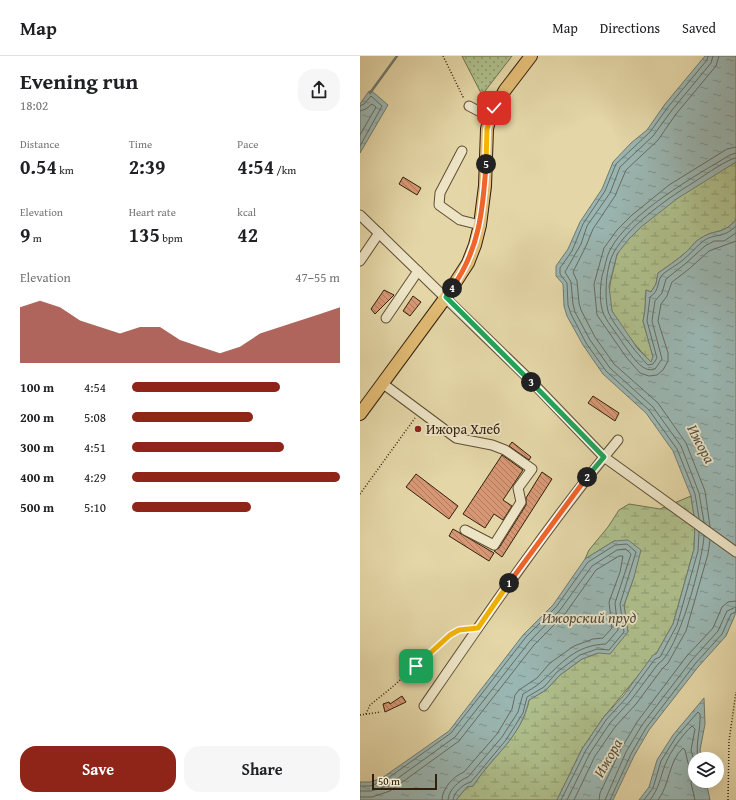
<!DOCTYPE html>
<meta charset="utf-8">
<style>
body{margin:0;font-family:"Gentium Book Plus",serif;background:#f6f6f6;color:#202124;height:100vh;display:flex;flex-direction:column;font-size:15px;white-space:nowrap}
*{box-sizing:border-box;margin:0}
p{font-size:13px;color:#757577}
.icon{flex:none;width:22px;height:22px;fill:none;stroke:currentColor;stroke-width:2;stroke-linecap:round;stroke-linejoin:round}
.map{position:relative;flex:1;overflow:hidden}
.panel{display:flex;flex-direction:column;background:#fff;width:360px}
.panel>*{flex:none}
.tools{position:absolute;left:328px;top:696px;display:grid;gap:8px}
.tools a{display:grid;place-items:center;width:36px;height:36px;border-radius:50%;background:#fff;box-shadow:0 4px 16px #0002;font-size:20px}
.scale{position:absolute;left:12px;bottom:10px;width:65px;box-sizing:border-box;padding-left:4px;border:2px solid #32200e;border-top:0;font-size:11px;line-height:14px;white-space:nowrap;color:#32200e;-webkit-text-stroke:3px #ede4c6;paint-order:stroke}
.pin{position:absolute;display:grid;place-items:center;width:34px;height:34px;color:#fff;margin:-17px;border-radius:8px;box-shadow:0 2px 6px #0006}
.km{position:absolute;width:20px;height:20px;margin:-10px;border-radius:50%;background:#222;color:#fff;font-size:11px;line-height:20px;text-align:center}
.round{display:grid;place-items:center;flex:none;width:42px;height:42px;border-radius:16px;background:#f6f6f6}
.overview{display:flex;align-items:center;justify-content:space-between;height:68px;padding:0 20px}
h1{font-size:22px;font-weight:800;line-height:30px}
.stats{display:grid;grid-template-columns:repeat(3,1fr);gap:6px;height:68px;padding:4px 20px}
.stats div{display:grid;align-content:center}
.stats b{font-size:20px;font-weight:800}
.stats small{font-size:11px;font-weight:400}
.stats p{font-size:11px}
.chart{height:112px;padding:8px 20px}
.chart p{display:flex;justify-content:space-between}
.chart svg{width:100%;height:72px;margin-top:4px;fill:#8f2418;opacity:.7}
.button{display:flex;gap:8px;margin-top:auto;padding:8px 20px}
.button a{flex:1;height:46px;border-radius:16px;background:#8f2418;color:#fff;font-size:16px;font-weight:800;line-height:46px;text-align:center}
.button a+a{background:#f6f6f6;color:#202124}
ul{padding:0 20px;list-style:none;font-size:13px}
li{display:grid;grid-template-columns:64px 48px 1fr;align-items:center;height:30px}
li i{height:10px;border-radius:5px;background:#8f2418}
header{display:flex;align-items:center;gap:24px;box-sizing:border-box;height:56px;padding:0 20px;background:#fff;border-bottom:1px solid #e0e0e0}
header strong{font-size:19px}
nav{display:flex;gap:22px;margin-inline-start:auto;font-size:14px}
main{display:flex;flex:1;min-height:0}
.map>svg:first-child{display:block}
</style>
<header>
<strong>Map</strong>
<nav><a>Map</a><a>Directions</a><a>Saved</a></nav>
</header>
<main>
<section class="panel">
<div class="overview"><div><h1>Evening run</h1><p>18:02</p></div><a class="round"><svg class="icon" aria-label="share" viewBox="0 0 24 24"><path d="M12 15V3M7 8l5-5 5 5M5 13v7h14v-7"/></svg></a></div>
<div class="stats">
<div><p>Distance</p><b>0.54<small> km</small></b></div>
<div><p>Time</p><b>2:39</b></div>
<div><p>Pace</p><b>4:54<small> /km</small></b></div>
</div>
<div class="stats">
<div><p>Elevation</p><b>9<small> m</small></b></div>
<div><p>Heart rate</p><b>135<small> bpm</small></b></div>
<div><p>kcal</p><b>42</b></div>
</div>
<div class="chart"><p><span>Elevation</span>47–55 m</p>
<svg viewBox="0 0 160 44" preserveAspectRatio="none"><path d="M0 44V10L10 6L20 10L30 18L40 22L50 26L60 22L70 22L80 30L90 34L100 38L110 34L120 26L130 22L140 18L150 14L160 10V44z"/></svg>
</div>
<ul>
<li><b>100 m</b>4:54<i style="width:71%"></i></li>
<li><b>200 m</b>5:08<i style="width:58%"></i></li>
<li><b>300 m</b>4:51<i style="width:73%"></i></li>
<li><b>400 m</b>4:29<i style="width:100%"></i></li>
<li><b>500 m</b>5:10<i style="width:57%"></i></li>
</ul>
<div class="button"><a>Save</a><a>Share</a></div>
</section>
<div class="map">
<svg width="376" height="744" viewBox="0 0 376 744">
<defs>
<pattern id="grass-dots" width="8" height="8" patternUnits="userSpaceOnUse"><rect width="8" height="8" fill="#aebf8c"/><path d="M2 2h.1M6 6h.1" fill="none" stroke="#8e9b71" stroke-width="1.8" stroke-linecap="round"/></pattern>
<pattern id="wetland-marsh" width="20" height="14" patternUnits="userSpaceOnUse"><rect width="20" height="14" fill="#aebf8c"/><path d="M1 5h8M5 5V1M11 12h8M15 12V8" fill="none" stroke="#8e9b71"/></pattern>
<pattern id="water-ripples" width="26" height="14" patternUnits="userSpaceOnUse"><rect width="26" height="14" fill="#9ab6b2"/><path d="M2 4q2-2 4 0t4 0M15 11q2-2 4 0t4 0" fill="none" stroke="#7e948f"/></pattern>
<pattern id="building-back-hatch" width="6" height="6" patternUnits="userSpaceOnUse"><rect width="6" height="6" fill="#d79774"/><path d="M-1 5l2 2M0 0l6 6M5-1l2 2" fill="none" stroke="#af7b5e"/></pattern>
</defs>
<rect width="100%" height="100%" fill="#e4d6a7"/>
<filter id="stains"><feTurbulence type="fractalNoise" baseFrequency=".005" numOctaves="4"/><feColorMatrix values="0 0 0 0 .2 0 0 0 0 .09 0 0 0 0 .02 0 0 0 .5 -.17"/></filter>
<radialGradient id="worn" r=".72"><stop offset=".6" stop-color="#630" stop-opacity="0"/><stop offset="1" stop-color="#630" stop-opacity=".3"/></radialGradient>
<polygon fill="url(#grass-dots)" stroke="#70704d" points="102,0 152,0 122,39"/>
<g fill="url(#wetland-marsh)" stroke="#70704d">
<path d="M376 106V164C361 180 357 172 341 182 335 185 331 192 325 197 317 204 307 211 298 217L296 228 291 236 286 234 285 254 283 265 293 301 291 306C280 295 258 269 252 255 248 245 249 230 252 219 254 213 255 205 257 199 271 166 345 124 376 106Z"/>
<path d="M331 440 335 466 334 493 313 568 296 598 243 662 222 693 197 744H96L107 731 113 730C132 700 162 680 169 644L186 634 200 619 222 603 238 597 268 576 264 549 274 521 254 485 225 503 229 494 248 471 259 454 269 448 300 453Z"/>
</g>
<g fill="url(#water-ripples)" stroke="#707a70">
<path d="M345 0H376V106L318 142 281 171 269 183 257 198 249 230 252 255 278 293 291 306 293 301 283 265 285 254 286 234 291 236 296 228 298 217C307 211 317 204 325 197 331 192 335 185 341 182 357 172 361 180 376 164V550L375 559 366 580 338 611 289 674 274 700 253 744H197L222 693 243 662 264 639 293 599 296 598 313 568 334 493 335 466 331 440 313 395 286 357 243 318 223 289 207 260 204 250 203 228 196 220V210L208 193 220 166 242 133 253 106 271 87 287 74 305 48Z"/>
<polygon points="9,35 13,36 28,49 0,97 0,48"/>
<path d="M268 484 281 494 274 521 264 549 268 576 250 598 238 597 222 603 200 619 186 634 169 644C161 682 133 699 113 730L107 731 96 744H0V726H10L22 722 89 675 163 579 193 549 225 503 254 485Z"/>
<polygon points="344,642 345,668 340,694 342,703 335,703 335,725 346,725 350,744 279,744 289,731 297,704 313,679"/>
</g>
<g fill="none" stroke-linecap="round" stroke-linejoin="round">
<g stroke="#666b60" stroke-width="1">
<polyline points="0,50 4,48 11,40 22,50 0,90"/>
<polyline points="0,55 6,53 12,48 16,51 0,79"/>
<polyline points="376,91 367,93 309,129 272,159 257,174 244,192 234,228 237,259 266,301 280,317 289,320 297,319 303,314 308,305 308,297 298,265 301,248 307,240 312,226 329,213 349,195 376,185"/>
<path d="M376 97 370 99C335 120 269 157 250 194 246 201 245 212 242 220 240 231 239 248 244 259 249 269 258 279 264 289 271 298 282 318 295 313L302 303 292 265 295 245 302 237 306 223 325 208 345 190 354 185H364L376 177"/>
<path d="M376 102C366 103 337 125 326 131 303 146 268 171 254 196 246 210 244 239 248 255 251 266 279 300 288 309L293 308 297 302 287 265 290 241C301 234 296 224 303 218 309 213 317 209 323 204 330 198 335 192 341 187 353 176 362 184 376 170"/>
<polyline points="339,462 335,438 317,393 289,354 246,315 226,287 211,258 208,249 207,227 200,218 200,212 212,195 223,168 245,135 256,108 290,76 308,51 347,4 348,0"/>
<polyline points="344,466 339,437 321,390 293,351 250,312 230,284 215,256 213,248 211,226 205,216 221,188 227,170 250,137 260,111 293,80 312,54 351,7 353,0"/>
<polyline points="350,471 345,435 326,387 298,347 254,308 235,281 221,254 219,247 217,225 213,216 226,190 233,173 255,140 266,114 298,84 316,58 356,10 359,0"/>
<path d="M0 730H10L24 725 91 677 166 581 196 551 228 506 255 489 267 488 276 496 260 548 264 576 249 594 237 593 220 599 197 616 184 631 167 641 163 657 146 684 111 726C103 728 94 736 93 744"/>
<path d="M0 735H11L27 730 95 681 170 585 200 554 232 510 257 494 266 493 271 498 255 547 258 574 246 588C215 589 202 607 181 626 176 631 169 634 163 638L158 656 142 681 108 721C99 724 88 735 88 744"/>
<path d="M0 741H12L30 735 99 685 174 589 205 558 236 514 259 500H263L260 516 249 546 252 572 243 582 233 583 214 590 190 607 177 622 159 634 155 639 152 653 137 678 104 716C94 720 82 732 82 744"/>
<polyline points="201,744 226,694 246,664 267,641 295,603 300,601 317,569 338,495 339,476"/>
<path d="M207 744 230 697 250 667 271 644 298 608C318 597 343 503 344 480"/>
<polyline points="214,744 235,700 255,671 276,648 302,613 308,607 326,575 348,498 350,484"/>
<polyline points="239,744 240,737 261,693 277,666 326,601 353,572 362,551 368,546 376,545"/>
<polyline points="245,744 266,696 282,669 331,605 358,575 367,555 376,551"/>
<polyline points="250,744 271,698 286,672 335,608 362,578 371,558 376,556"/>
<path d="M284 744 293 732 301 705 316 681 338 656 340 658C341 673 335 688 338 703"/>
<path d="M290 744C299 733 300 722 305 709 310 696 322 679 332 670L335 673 331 694 335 708"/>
<path d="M298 744C310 729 308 706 323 692L325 694 328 707 334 716 331 727 335 744"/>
</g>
<polyline stroke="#707a70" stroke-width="2.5" points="10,37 37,0"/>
</g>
<g fill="url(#building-back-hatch)" stroke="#32200e">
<polygon points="43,121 61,132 57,139 39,128"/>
<polygon points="24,234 34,239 15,258 11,253"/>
<polygon points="53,240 61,246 50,260 43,255"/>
<polygon points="233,340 259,357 255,365 228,347"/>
<polygon points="152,386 171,401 169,404 149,390"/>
<polygon points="142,399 163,414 143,444 152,450 143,464 134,458 125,472 103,458"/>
<polygon points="182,416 192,423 142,501 134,495 139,492 166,449 166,442"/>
<polygon points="56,418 98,450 89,463 46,431"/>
<polygon points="93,473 134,497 129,505 89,480"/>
<polygon points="42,640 46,646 25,656 23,648 29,646 30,648"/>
</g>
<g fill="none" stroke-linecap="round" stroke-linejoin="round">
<g stroke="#5e4e34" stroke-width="11">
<g id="minor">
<polyline points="109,50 130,61"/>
<polyline points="102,95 80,137 79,149 100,164 120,169"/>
<polyline points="0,159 170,324 244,401 376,496"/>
<polyline points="0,205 19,177"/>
<polyline points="26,262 58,215"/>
<polyline points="22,327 96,382 132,389 145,394 172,413 158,432 161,446 134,489 105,474"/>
<path d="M64 650C126 560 188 469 258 384"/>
</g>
</g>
<g stroke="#32200e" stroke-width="14">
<polyline id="major" points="0,358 86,241 108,207 115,189 120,169 125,130 127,73 130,61 145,34 171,0"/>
</g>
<g stroke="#32200e" stroke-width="1.5" stroke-dasharray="1 2" stroke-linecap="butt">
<polyline points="83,0 104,43"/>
<polyline points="0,438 55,362"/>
<polyline points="6,658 10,649 30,633 90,579 99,574 106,573"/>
<polyline points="0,659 21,656"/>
<polyline points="368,744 369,685 376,636"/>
</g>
<use href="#minor" stroke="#ede4c6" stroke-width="9"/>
<use href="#major" stroke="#e2bb74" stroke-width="12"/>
</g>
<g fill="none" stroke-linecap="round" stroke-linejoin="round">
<g stroke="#fff" stroke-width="8">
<polyline id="split-1" points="56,610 90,579 99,574 118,572 149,527"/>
</g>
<g stroke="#fff" stroke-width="8">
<polyline id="split-2" points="149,527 227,421"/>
</g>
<g stroke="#fff" stroke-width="8">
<polyline id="split-3" points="171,326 244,401 227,421"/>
</g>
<g stroke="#fff" stroke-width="8">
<polyline id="split-4" points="92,232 86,241 171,326"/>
</g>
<g stroke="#fff" stroke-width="8">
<path id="split-5" d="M92 232C119 194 123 155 126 108"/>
</g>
<g stroke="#fff" stroke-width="8">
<polyline id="split-6" points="126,108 127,73 134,52"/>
</g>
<use href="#split-1" stroke="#f5b400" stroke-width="5"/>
<use href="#split-2" stroke="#f0652b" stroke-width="5"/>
<use href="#split-3" stroke="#22a559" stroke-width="5"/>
<use href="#split-4" stroke="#22a559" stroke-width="5"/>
<use href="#split-5" stroke="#f0652b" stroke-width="5"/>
<use href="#split-6" stroke="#f5b400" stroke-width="5"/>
</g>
<circle fill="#8f2418" stroke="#ede4c6" stroke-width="1.5" cx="58" cy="373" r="4"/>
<g text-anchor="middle" stroke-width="3.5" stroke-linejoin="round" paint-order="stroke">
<g font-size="14" fill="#32200e" stroke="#ede4c6" text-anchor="start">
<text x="66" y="378">Ижора Хлеб</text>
</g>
<g font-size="15" font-style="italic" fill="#514d3f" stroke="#ede4c6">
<text transform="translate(341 388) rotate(62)" y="5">Ижора</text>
<text x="229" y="567">Ижорский пруд</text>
<text transform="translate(248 702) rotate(-60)" y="5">Ижора</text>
</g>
</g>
<rect width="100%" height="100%" filter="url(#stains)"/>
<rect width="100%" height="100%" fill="url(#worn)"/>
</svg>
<div class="tools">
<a><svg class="icon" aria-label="layers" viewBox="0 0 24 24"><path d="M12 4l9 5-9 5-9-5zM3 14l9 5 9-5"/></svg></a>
</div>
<div class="scale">50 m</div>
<div class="pin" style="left:56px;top:610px;background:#1e9e55"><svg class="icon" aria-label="arrive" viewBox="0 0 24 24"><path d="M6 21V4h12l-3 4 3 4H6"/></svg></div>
<div class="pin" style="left:134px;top:52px;background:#d93025"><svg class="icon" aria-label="check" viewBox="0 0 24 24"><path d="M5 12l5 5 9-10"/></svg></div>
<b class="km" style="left:149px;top:527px">1</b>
<b class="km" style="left:227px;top:421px">2</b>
<b class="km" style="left:171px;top:326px">3</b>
<b class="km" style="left:92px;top:232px">4</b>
<b class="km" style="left:126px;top:108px">5</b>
</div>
</main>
